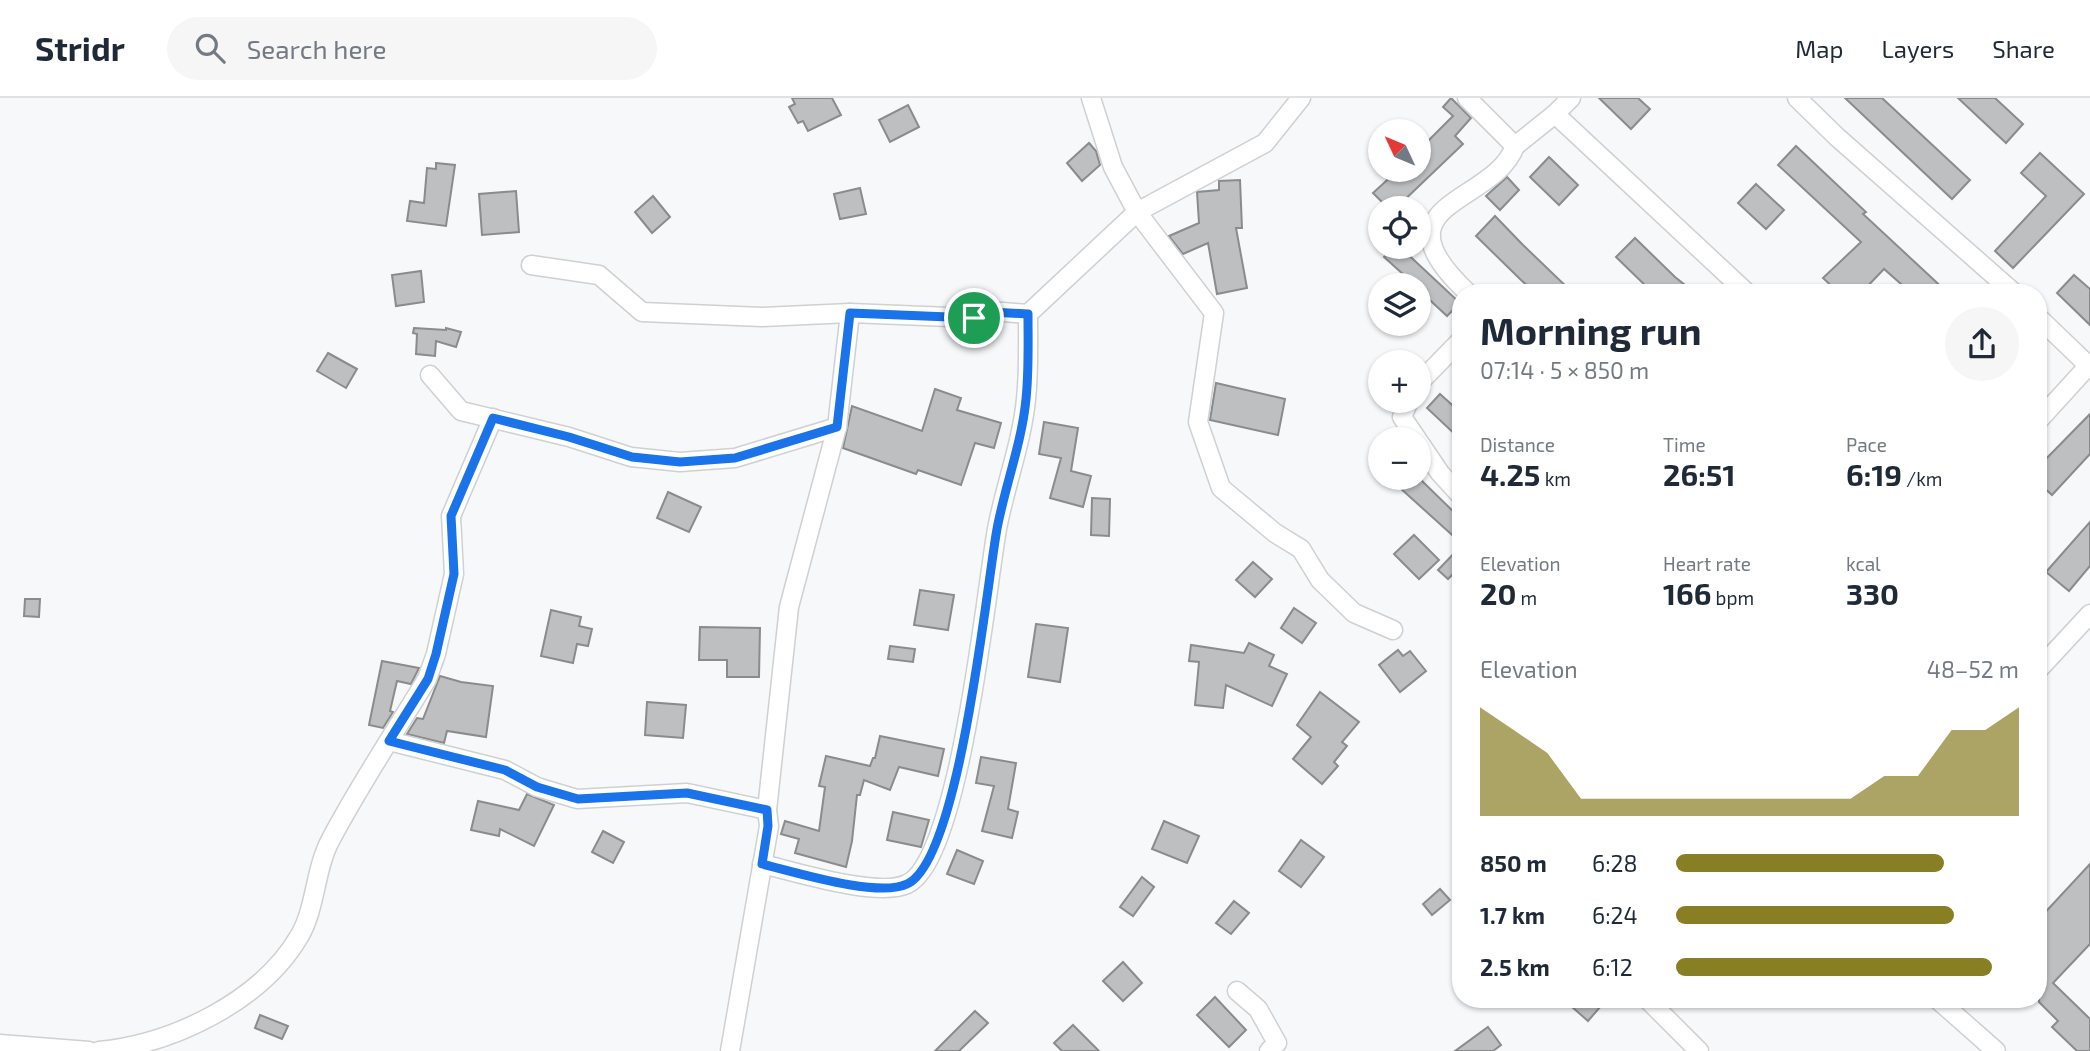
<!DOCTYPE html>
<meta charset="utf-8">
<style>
body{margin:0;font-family:"Exo 2",sans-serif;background:#f6f6f7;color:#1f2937;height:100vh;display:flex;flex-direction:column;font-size:26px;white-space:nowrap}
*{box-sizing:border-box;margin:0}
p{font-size:23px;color:#747a83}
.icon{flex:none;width:38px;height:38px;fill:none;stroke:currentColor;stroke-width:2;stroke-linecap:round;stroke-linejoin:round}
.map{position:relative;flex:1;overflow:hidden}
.side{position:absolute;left:1452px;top:186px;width:595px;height:724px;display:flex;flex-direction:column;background:#fff;border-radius:28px;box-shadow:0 2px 5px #0004}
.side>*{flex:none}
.needle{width:46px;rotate:314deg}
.fabs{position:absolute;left:1368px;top:21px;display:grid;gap:14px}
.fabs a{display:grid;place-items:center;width:63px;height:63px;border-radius:50%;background:#fff;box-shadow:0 2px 5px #0004;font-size:35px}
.pin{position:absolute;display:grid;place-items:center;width:60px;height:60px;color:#fff;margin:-30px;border:4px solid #fff;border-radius:50%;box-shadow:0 2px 7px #0007}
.round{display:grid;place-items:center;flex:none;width:74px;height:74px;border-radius:37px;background:#f6f6f7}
.headline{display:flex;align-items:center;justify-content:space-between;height:119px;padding:0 28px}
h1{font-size:38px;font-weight:700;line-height:52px}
.metrics{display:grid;grid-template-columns:repeat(3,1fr);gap:10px;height:119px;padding:7px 28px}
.metrics div{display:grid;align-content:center}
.metrics b{font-size:30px;font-weight:700}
.metrics small{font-size:19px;font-weight:400}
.metrics p{font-size:19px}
.chart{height:196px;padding:14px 28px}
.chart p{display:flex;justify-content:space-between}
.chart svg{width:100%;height:126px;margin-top:7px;fill:#887e24;opacity:.7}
ul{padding:0 28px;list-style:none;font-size:23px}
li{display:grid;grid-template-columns:112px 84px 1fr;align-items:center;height:52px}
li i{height:18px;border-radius:9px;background:#887e24}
header{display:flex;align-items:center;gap:42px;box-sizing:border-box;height:98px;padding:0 35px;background:#fff;border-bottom:2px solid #e0e1e3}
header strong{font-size:33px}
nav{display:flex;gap:38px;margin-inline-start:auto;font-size:24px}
.search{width:490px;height:63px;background:#f6f6f7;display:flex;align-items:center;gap:18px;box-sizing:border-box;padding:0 24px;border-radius:38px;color:#747a83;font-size:26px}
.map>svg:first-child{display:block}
</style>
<header>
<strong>Stridr</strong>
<div class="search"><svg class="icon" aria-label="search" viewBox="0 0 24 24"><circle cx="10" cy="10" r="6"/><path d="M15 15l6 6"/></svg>Search here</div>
<nav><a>Map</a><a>Layers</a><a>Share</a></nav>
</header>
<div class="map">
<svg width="2090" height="953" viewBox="0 0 2090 953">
<rect width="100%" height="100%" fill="#f7f8fa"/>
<g fill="#bebfc1" stroke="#8a8b8c" stroke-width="2">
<polygon points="792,0 832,0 841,17 808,33 803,23 798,25 789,9 795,6"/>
<polygon points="1451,0 1471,20 1455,38 1463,46 1396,110 1388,110 1373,95 1398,72 1419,72 1419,52 1453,18 1443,9"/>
<polygon points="1599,0 1638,0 1650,11 1631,31"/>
<polygon points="1845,0 1882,0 1970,82 1952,101"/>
<polygon points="1958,0 1995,0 2023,26 2006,45"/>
<polygon points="908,7 919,29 890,44 879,22"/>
<polygon points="1089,45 1096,53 1100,67 1082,83 1067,65"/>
<polygon points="1796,48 1866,114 1863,116 1947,194 1910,194 1884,171 1862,194 1838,194 1823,180 1861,144 1778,67"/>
<polygon points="2040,55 2084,96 2013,170 1995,153 2046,98 2021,75"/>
<polygon points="1549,59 1578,87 1559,107 1530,79"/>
<polygon points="436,65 455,67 446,128 407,123 410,103 424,105 427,70 436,71"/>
<polygon points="1507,79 1519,92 1500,112 1486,98"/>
<polygon points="1240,82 1242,130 1236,130 1247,190 1217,196 1208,145 1183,156 1169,138 1199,125 1197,94 1219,92 1219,83"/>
<polygon points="1756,86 1784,112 1766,131 1738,105"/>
<polygon points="860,90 866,116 840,121 834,96"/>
<polygon points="516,93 519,134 482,137 479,96"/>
<polygon points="653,98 670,119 652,135 635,114"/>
<polygon points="1495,118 1523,147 1572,194 1534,194 1520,181 1476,138"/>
<polygon points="1635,140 1675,179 1694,194 1652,194 1616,159"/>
<polygon points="1394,149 1400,149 1460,205 1447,218 1419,192 1419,187 1415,187 1384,159"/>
<polygon points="421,173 424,204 396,208 392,177"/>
<polygon points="2074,177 2090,191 2090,227 2057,195"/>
<polygon points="414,230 446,232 446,230 461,234 456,249 436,243 435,258 416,256 417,236 413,235"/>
<polygon points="328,255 357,271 346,290 317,273"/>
<polygon points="1216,285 1285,301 1278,337 1210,322"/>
<polygon points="935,291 961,300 957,312 1001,325 994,350 975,345 961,387 918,372 916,376 843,350 852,308 922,333"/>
<polygon points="1440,296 1461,315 1461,342 1427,310"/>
<polygon points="2090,316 2090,356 2052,397 2039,385 2039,368"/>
<polygon points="1044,324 1078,330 1071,373 1091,378 1083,409 1050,400 1061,360 1039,356"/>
<polygon points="1389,380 1419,380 1461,421 1461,445"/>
<polygon points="668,394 701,409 689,434 657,420"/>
<polygon points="1092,400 1110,401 1109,438 1091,437"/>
<polygon points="2090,424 2090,468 2069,493 2046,474"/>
<polygon points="1414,437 1439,462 1419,481 1394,456"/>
<polygon points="1461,448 1461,468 1448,481 1438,472"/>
<polygon points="1253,464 1272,481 1255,499 1236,482"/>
<polygon points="920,492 954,497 948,532 914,527"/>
<polygon points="25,501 40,501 39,519 24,518"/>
<polygon points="1294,510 1316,525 1302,545 1281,530"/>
<polygon points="551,512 581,519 579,528 592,531 588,548 577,546 573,565 541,558"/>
<polygon points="1036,526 1068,530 1060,584 1028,579"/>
<polygon points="700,529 760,530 759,579 727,579 727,562 699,562"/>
<polygon points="1249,545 1274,557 1269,568 1287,576 1272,608 1226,587 1223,610 1195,607 1199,564 1189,563 1191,547 1244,555"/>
<polygon points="890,548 915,551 913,564 888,561"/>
<polygon points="1398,552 1403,558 1410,553 1426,573 1400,594 1379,567"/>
<polygon points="382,563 419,570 411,586 397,583 390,613 393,614 383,630 369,627"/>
<polygon points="440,578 461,584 493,588 486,639 447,633 444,645 407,636 417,620 423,621"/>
<polygon points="1320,594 1359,624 1342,644 1347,648 1334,664 1338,668 1322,686 1293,661 1311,639 1297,627"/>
<polygon points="647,604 686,607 683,640 645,637"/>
<polygon points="880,638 944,651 938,678 899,669 890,692 864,682 860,697 857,697 852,743 846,769 795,755 799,741 781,736 785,723 819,733 825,689 819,688 826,658 870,668 873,660 875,660"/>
<polygon points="981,659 1016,665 1008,711 1018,714 1012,740 982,733 994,688 976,685"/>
<polygon points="527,696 554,707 534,748 500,731 499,738 471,732 478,703 519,712"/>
<polygon points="893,714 929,722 921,749 887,742"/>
<polygon points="1164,723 1199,738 1187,765 1152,751"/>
<polygon points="603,733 624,744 613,765 592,754"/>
<polygon points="1301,742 1324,759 1301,789 1279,773"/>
<polygon points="957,752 983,763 974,786 947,776"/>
<polygon points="2090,766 2090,846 2053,885 2090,921 2090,953 2077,953 2052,929 2058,923 2039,904 2039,821"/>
<polygon points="1142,779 1154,789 1133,818 1120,809"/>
<polygon points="1440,791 1450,802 1432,817 1423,806"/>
<polygon points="1234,803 1249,815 1231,836 1216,825"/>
<polygon points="1123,864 1142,885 1123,903 1103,883"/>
<polygon points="1215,899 1246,932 1229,949 1197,917"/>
<polygon points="1563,901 1607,901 1588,923"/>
<polygon points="975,913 988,925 959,953 935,953"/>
<polygon points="260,917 288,928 282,941 255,930"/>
<polygon points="1073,927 1099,953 1062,953 1054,945"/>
<polygon points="1488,929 1501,947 1493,953 1455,953"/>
</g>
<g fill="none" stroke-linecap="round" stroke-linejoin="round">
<g stroke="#cfd0d1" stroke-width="21">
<g id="minor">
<polyline points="1091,0 1113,69 1137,114 1214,215 1198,324 1221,390 1275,435 1301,451 1320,482 1354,515 1393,532"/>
<path d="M1467 0 1515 48C1494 107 1371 103 1467 194"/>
<polyline points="1797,0 1837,39 2013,194"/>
<polyline points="1555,16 1746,194"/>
<polyline points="1515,48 1555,16 1571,0"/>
<polyline points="531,167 599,177 642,214 762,219 850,215 974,220 991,213 1028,216"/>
<polyline points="2039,220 2089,268"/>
<polyline points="430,277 461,313 569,339 631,359 680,364 735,360 837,329"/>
<polyline points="1419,285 1461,242"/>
<polyline points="1409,303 1402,319 1417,341"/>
<polyline points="2039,322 2090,266"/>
<polyline points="1419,344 1440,375 1461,398"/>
<polyline points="2039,571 2090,516"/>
<polyline points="389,643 505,672 537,689 577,701 687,695 767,712"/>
<path d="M762 766C796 774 878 800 907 786 960 762 986 492 997 431 1005 388 1022 344 1026 301 1029 273 1028 244 1028 216L1137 114 1265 45 1301 0"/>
<polyline points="1237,893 1258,911 1277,945 1269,953"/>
<polyline points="1647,901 1699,953"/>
<polyline points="1937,901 1996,953"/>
<polyline points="0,946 89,953"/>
<path d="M99 953C173 946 262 903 300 837 316 809 315 770 331 741 360 686 395 634 427 581L436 556 454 476 451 418 493 320"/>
<polyline points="730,953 769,728 767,712 789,509 837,329 850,215"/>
</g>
</g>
<use href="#minor" stroke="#fff" stroke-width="18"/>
</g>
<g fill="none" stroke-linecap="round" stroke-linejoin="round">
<g stroke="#fff" stroke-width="14">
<path id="route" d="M991 214 1028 216C1028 244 1029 273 1026 301 1022 344 1005 388 997 431 986 491 960 762 907 786 878 800 795 774 762 766L768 728 767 712 687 695 578 701 537 689 505 672 389 643 428 581 436 556 454 476 451 418 493 320 569 339 632 359 680 364 735 360 837 329 850 215 974 220Z"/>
</g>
<use href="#route" stroke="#1a73e8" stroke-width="9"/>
</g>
</svg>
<div class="fabs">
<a><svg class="needle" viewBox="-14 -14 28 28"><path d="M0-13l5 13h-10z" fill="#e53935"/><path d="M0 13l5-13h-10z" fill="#747a83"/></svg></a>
<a><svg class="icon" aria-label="locate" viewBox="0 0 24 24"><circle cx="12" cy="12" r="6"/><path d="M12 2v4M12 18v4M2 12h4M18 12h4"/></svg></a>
<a><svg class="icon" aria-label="layers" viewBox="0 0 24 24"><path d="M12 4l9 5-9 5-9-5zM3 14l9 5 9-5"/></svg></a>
<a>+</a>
<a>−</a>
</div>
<div class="pin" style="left:974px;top:220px;background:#1e9e55"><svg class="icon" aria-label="arrive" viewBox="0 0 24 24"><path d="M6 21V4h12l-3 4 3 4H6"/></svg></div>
<section class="side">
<div class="headline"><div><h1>Morning run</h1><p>07:14 · 5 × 850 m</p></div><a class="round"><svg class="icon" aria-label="share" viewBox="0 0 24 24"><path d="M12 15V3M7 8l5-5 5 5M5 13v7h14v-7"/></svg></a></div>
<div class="metrics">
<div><p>Distance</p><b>4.25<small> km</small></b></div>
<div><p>Time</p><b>26:51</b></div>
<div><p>Pace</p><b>6:19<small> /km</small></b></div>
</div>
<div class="metrics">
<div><p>Elevation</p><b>20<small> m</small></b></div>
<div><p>Heart rate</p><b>166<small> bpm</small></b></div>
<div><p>kcal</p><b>330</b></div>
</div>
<div class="chart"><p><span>Elevation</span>48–52 m</p>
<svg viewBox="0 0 160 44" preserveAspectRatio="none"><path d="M0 44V6L10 14L20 22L30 38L40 38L50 38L60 38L70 38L80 38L90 38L100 38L110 38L120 30L130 30L140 14L150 14L160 6V44z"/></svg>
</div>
<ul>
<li><b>850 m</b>6:28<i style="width:78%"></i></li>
<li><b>1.7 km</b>6:24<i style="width:81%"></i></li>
<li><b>2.5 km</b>6:12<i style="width:92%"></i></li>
</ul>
</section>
</div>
